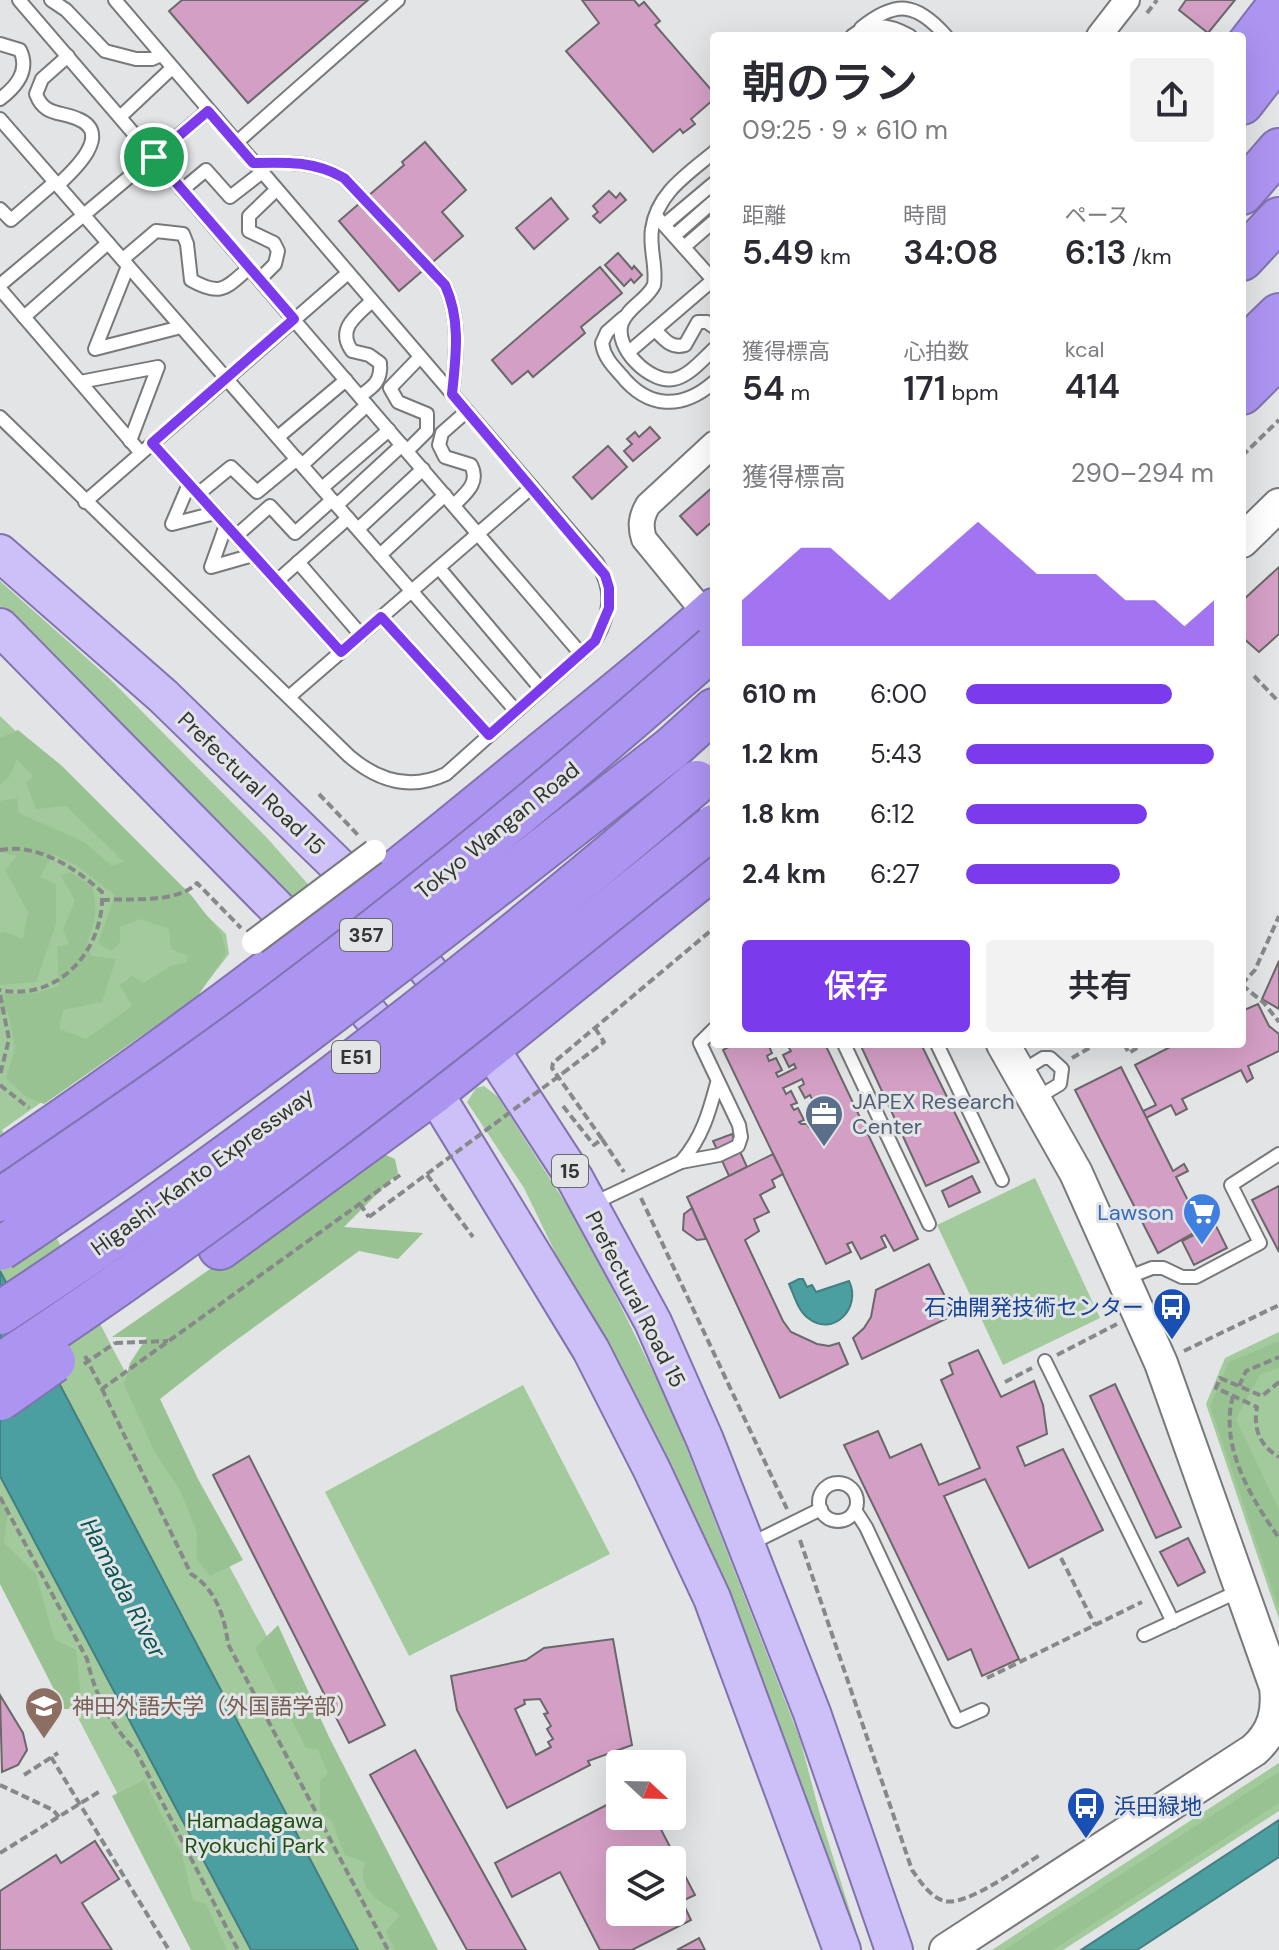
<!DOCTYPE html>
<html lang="ja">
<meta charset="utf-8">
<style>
body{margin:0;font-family:"DM Sans","Noto Sans JP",sans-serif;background:#f2f2f3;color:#2b2b33;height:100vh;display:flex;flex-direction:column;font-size:30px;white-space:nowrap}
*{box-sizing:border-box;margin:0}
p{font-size:26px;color:#7c7c81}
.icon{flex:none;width:44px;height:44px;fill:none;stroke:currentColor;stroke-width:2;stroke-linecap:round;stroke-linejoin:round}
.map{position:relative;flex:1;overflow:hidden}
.side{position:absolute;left:710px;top:32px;width:536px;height:1016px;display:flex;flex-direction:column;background:#fff;border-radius:8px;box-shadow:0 8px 32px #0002}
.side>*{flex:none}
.needle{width:52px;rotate:112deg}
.buttons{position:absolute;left:606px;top:1750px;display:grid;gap:16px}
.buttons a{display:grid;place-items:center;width:80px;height:80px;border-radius:8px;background:#fff;box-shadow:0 8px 32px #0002;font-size:40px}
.pin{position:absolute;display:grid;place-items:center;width:68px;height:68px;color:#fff;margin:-34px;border:4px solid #fff;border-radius:50%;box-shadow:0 2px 8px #0007}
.round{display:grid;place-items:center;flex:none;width:84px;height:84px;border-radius:8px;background:#f2f2f3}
.summary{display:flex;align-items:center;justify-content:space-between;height:136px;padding:0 32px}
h1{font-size:44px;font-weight:600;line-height:60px}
.figures{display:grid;grid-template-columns:repeat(3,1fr);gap:12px;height:136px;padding:8px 32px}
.figures div{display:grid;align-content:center}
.figures b{font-size:34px;font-weight:600}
.figures small{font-size:22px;font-weight:400}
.figures p{font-size:22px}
.chart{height:224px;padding:16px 32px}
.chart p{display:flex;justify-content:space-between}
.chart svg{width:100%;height:144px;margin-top:8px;fill:#7c3aed;opacity:.7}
.action{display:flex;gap:16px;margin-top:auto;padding:16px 32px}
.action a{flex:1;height:92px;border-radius:8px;background:#7c3aed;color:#fff;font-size:32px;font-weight:600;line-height:92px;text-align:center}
.action a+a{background:#f2f2f3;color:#2b2b33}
ul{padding:0 32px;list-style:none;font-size:26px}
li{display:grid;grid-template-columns:128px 96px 1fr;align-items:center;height:60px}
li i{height:20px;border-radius:10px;background:#7c3aed}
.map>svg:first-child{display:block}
</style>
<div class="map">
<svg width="1279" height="1950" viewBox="0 0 1279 1950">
<rect width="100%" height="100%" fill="#e2e4e5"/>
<g fill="#a3ca9c">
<polygon points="0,581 109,678 268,839 314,891 298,905 0,606"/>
<polygon points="0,716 226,934 229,954 202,989 2,1130 114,1351 435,1950 199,1950 0,1568"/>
<polygon points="484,1086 498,1097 585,1234 671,1408 800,1739 822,1822 856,1930 851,1929 754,1664 524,1188 467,1102 476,1088"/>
<polygon points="1035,1178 1100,1318 1003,1365 937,1225"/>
<polygon points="1279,1332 1279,1619 1206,1404 1225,1358"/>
<polygon points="523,1385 610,1554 409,1656 325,1492"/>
<polygon points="1279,1763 1279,1811 1063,1950 992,1950"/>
</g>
<g fill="#98c291">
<path d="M18 730 62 766 191 895 222 935 226 954 197 997 44 1104 25 1096 6 1078 15 1048 8 1012 0 1014V994L35 993 59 986 57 947 69 944 63 930 75 901 61 876 70 872 92 887C99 910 94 925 86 946L92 956 116 959 102 1002 63 1010 59 1029 86 1039 132 1006 120 985 132 976 144 983 171 966 187 962 188 956 171 949 169 929 141 919 120 927V942L111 951 98 943 115 895 76 865 53 854 40 877 56 884V924L36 982 0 985V933L5 932 23 939 28 912 5 870 17 856 0 852V801L17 798 19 813 84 842 112 866 124 862 66 806 36 809 26 783 33 776 17 759 9 777 0 785V738Z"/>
<polygon points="379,1152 395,1159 398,1173 344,1227 423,1233 398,1259 359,1251 220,1352 160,1399 198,1479 243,1560 210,1576 196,1558 197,1532 180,1490 154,1451 124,1384 130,1363 147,1337 112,1337"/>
<polygon points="1279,1341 1279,1368 1260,1375 1236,1419 1279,1510 1279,1609 1210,1406 1229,1362"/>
<polygon points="0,1499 9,1507 4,1543 36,1574 54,1639 76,1650 82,1709 64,1709 0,1584"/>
<path d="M278 1625 329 1737 438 1950H395L386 1931 400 1915C380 1901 356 1891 365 1862L345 1855 332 1822 320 1811V1781L328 1773 318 1750 306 1748 255 1648Z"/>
<polygon points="1279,1772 1279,1803 1053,1950 1004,1950"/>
<polygon points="144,1780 182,1855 193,1900 206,1904 227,1950 191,1950 112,1796"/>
</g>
<g fill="#4b9fa1" stroke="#447f81" stroke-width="2">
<polygon points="0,1271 358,1950 251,1950 0,1476"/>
<path d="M799 1279H803L807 1287 812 1285 816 1292 849 1281C862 1308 833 1338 808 1318 798 1311 794 1295 789 1284Z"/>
<polygon points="1279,1820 1279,1857 1137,1950 1081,1950"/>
</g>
<g fill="#d49fc5" stroke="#6a6869" stroke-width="2" fill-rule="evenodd">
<polygon points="182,0 368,0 248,103 169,11"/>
<polygon points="634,0 639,6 644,2 660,21 655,25 714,93 714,99 691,119 695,124 683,133 680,129 653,152 566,51 599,23 582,0"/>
<polygon points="1186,0 1235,0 1208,33 1179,10"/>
<polygon points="425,142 466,190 442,212 463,236 399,291 339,221 404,165 402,162"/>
<polygon points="609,191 616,198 620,193 626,200 600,223 593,216 598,212 593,206"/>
<polygon points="551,198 568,219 534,249 516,228"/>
<polygon points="618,253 632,269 634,266 642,275 634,283 631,279 624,286 605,265"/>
<polygon points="600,267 622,293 581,327 585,333 533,377 528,371 512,384 492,360"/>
<polygon points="650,427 660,438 633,461 624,451 632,444 627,439 635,432 639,437"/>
<polygon points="608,446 627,467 592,499 573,477"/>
<polygon points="714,486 714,520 697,535 680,516"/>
<polygon points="1279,567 1279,634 1259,652 1242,637 1242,601"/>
<polygon points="1279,961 1279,1009 1262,999"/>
<polygon points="1258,1004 1269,1026 1279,1034 1279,1051 1248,1066 1253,1078 1247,1082 1241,1070 1182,1099 1187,1109 1176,1115 1171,1105 1146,1118 1143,1111 1156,1105 1135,1065 1176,1044 1242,1044 1242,1011"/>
<path d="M734 1044H768L772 1053 767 1056 769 1061 776 1058 782 1070 776 1073 778 1077 796 1068 794 1064 789 1067 783 1055 791 1051 787 1045 783 1047 781 1044H825L918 1239 894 1251 885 1235 881 1237 886 1247 861 1259 852 1242 847 1244 851 1252 826 1264 723 1050ZM802 1079 804 1084 799 1087 805 1098 810 1095 813 1101 809 1103 814 1114 818 1112 820 1115 815 1120 816 1123 809 1127 807 1124H801L799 1122 804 1120 798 1108 794 1110 791 1105 797 1103 791 1091 786 1094 783 1088Z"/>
<polygon points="860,1044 921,1044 979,1162 926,1186"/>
<polygon points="1121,1067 1173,1171 1184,1164 1188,1171 1176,1177 1202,1228 1158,1253 1075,1090"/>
<polygon points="732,1134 747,1167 729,1176 713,1141"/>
<polygon points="773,1154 783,1174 772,1180 775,1187 760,1195 769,1212 754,1219 759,1231 745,1240 783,1321 791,1332 817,1344 829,1346 839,1343 848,1364 780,1398 687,1197"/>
<polygon points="972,1176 980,1192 949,1207 942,1191"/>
<polygon points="1279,1186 1279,1252 1252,1200"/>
<polygon points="692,1208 706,1239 697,1240 683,1230 684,1214"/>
<polygon points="1215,1224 1227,1248 1194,1265 1182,1241"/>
<polygon points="929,1264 954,1315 862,1359 853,1338 864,1328 871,1317 876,1290"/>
<polygon points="978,1350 1001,1397 1034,1381 1043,1405 1047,1434 1017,1447 1025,1466 1063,1449 1103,1530 1029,1568 985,1479 944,1496 1019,1659 982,1676 971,1649 948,1660 844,1445 878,1431 890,1458 921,1444 939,1485 980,1468 941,1380 953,1374 949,1363"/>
<polygon points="1115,1384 1181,1527 1156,1538 1090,1396"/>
<polygon points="249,1456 385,1725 349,1743 213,1475"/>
<polygon points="1188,1538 1205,1572 1178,1586 1160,1552"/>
<path d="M613 1639 632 1745 588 1761 590 1765 507 1808 457 1710 451 1676 526 1660 544 1648ZM540 1699 548 1713 544 1714 551 1726 547 1729 553 1739 548 1742 551 1747 536 1755 515 1709 525 1704 524 1700Z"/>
<polygon points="0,1695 23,1733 27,1750 18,1765 2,1772"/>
<polygon points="415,1750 526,1950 467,1950 370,1775"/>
<path d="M620 1798V1816H654L695 1895 682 1901 691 1920 632 1950H600L560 1872 512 1897 495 1863ZM620 1860H672V1912H620Z"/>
<polygon points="95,1841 119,1879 82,1903 112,1950 0,1950 0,1891 56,1855 61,1863"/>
<polygon points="699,1938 705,1950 677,1950"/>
</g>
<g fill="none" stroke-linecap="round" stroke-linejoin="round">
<g stroke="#78797b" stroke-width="16">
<g id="lane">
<polyline points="19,0 581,654"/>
<polyline points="51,0 66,10 105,51 136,59 152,59 161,55"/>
<path d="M861 28C896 0 916 2 946 36"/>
<path d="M852 36C870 21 891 25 910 36"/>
<path d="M0 44 20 50C30 71 16 87 0 99"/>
<polyline points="120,117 172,68"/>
<polyline points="0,119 516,711"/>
<polyline points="236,143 398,0"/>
<path d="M714 152C688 174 657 193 652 229 649 247 657 267 654 285 647 300 628 307 622 323 613 347 650 384 674 379 689 376 703 359 714 349"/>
<path d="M253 163C287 162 314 161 344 178L445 285C461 320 456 356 452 394"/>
<path d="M58 185C72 172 114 134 78 119 60 111 44 116 36 94L42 79 68 56"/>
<polyline points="182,190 206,170 230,197 261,173"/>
<polyline points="0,209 11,220 55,182"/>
<polyline points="656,216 714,281"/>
<polyline points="664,225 714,183"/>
<polyline points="674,236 714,201"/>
<polyline points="684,247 714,221"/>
<path d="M123 259 156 231 183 234 187 244 191 280C221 297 226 288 249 268"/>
<polyline points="128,266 95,349 181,327"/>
<polyline points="260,279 275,264 278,251 274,243 249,231 249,216 276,190"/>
<polyline points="0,285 208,111"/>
<polyline points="0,289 141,453"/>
<polyline points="24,317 108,243"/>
<path d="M623 318 607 332 602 343C604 357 612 365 621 375 648 409 682 410 714 382"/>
<path d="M655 330C664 339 671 349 685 345L698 322H707L714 327"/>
<polyline points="630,351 714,279"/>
<polyline points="80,382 158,367 130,441"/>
<path d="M360 396C373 387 382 381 380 363L369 355 352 351C336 329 356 316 372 301"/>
<path d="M0 417 349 756C378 781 410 791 446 774L595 641C611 614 614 589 597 563L115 0"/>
<polyline points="278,437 346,380"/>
<polyline points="152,443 341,652"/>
<polyline points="407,451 427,431 427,414 398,402 390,388 420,357"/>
<polyline points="302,465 367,405"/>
<polyline points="189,484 172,524 215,513"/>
<polyline points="322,488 389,430"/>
<polyline points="198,494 231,467 257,492 297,459"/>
<polyline points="85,502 348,273"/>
<polyline points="337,505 402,445"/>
<path d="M454 505C466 493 480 483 471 465L445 457 439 445 442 433 467 411"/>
<polyline points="226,525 211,567 253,555"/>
<polyline points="358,529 423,469"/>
<polyline points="236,536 270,506 295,533 332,500"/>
<polyline points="380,555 445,495"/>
<polyline points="298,562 361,635"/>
<polyline points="439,568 541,689"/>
<polyline points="277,581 348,518"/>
<polyline points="381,617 489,735"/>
<polyline points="290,696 532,487"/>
<path d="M714 1029 700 1043 739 1125 741 1137 738 1146 719 1155 681 1162C702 1138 709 1113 717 1083"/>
<polyline points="844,1044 929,1224"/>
<polyline points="937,1044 1002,1180"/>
<polyline points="1022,1071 1043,1058 1050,1058 1062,1069 1060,1084 1035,1099"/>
<polyline points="594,1203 681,1162"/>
<polyline points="1124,1279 1152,1268 1163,1268 1182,1277 1196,1277 1260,1243 1231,1185 1279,1154"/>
<polyline points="1045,1361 1173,1622"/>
<circle cx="838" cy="1502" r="19"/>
<polyline points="855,1510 866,1527 957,1721 982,1710"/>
<polyline points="748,1545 821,1509"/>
<polyline points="1144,1635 1239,1591"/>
</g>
</g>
<g stroke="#78797b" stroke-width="28">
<g id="street">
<polyline points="1099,36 1127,0"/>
<path d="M707 616 644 539C640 526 641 517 648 505L714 444"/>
</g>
</g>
<g stroke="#78797b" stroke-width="36">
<g id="secondary">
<polyline points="1242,541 1279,505"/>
<path d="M946 1950 1254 1750C1274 1732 1279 1712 1276 1687L1161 1363 1076 1173 1003 1044"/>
</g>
</g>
<g stroke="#8272af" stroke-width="40">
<g id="primary">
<polyline points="0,553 163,696 368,895 490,1048 575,1179 653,1322 705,1440 812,1713 894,1950"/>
<polyline points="0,627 309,941 434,1092 591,1350 652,1470 712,1598 842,1950"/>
</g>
</g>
<g stroke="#8272af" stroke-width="46">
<g id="highway">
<polyline points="1242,53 1279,5"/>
<polyline points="1242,103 1279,55"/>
<polyline points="1242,193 1279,150"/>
<polyline points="1242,259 1279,219"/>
<polyline points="1242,351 1279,315"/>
<polyline points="1242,393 1279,356"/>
<polyline points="672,748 714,710"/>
<path d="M0 1163C180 1042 351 911 518 773 584 719 651 667 714 610"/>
<polyline points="220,1248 434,1092 714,867"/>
</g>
</g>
<g stroke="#878889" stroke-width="4" stroke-dasharray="8 4" stroke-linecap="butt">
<polyline points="1147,13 1157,0"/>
<polyline points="1242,456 1279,420"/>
<polyline points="1254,676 1279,702"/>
<polyline points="319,794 359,836"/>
<path d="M0 850C38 843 75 868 102 892 105 948 60 1002 0 990"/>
<path d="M102 900C130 898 177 904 197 883L241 928"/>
<polyline points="1242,984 1255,970 1279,916"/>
<polyline points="1242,985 1264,1003 1279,1022"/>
<polyline points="0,995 9,1039 0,1075"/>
<polyline points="1124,1044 1129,1053 1143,1044"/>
<polyline points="1072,1058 1096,1044"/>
<polyline points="563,1073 604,1042 595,1028"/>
<polyline points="0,1085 29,1108"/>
<polyline points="563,1106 594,1145 602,1139 624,1172"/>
<polyline points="602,1139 552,1068 553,1063 714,928"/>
<polyline points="427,1175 473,1237"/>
<polyline points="641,1198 787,1509"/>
<polyline points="360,1204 369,1217"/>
<polyline points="115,1343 168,1341"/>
<polyline points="1184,1351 1279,1305"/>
<polyline points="1057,1355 1117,1324"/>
<polyline points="85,1356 102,1389 400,1175"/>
<polyline points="1005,1382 1032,1368"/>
<path d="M1279 1382 1262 1396 1220 1378 1216 1388 1257 1407C1253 1429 1260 1446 1279 1457"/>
<polyline points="1239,1386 1246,1371 1279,1357"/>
<path d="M102 1389 191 1574C215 1588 225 1617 228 1644L388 1950"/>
<path d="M1233 1396C1219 1446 1251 1498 1279 1538"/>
<path d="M0 1497 87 1659C95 1695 110 1724 136 1751L238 1950"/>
<path d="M800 1540 912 1870C920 1881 930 1897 944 1901 966 1907 1020 1867 1040 1855"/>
<polyline points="1061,1558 1095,1625"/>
<polyline points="987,1678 1142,1602"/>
<polyline points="51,1757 169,1950"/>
<polyline points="24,1775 58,1753"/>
<polyline points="0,1785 53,1810 59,1817"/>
<polyline points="0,1853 102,1790"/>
</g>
<use href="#lane" stroke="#fff" stroke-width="12"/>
<use href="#street" stroke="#fff" stroke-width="24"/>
<use href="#secondary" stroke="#fff" stroke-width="32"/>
<use href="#primary" stroke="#cdbff7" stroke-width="36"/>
<use href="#highway" stroke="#ac94f1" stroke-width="42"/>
<g stroke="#78797b" stroke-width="28" stroke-linecap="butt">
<polyline id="street-bridge" points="254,942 374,852"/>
</g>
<g stroke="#8272af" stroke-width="46" stroke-linecap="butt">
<g id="highway-bridge">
<path d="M0 1200C67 1154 134 1109 199 1062 378 934 549 792 714 647"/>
<path d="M0 1249C233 1095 452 920 672 748"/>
<path d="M0 1313C244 1154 476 971 697 782"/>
<path d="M0 1365C250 1200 482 1014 714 826"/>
<polyline points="0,1399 54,1361"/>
</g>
</g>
<g stroke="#878889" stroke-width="4" stroke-dasharray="8 4" stroke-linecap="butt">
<polyline points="369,1217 563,1073"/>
<polyline points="84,1364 115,1343"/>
</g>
<use href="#street-bridge" stroke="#fff" stroke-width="24"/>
<use href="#highway-bridge" stroke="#ac94f1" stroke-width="42"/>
</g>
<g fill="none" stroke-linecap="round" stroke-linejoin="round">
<g stroke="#fff" stroke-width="16">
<path id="route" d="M208 111 253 163C287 162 314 161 344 178L445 285C461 320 456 356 452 394L605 575 609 588V608L595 641 489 735 381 617 341 652 152 443 294 319 154 157Z"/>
</g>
<use href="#route" stroke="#7c3aed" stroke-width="10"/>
</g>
<defs>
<g id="office-pin" transform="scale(2)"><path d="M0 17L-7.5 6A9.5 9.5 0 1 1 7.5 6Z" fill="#5c6f8a" stroke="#e2e4e5"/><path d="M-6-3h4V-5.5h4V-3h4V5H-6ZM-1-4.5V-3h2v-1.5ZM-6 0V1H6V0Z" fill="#fff"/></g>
<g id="supermarket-pin" transform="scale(2)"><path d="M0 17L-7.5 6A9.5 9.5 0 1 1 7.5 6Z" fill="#3f7fe0" stroke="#e2e4e5"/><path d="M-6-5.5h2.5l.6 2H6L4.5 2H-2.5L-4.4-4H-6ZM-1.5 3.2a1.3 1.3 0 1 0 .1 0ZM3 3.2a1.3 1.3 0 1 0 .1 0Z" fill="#fff"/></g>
<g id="bus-pin" transform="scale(2)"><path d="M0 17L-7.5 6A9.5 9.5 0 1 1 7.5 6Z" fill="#1a4fb4" stroke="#e2e4e5"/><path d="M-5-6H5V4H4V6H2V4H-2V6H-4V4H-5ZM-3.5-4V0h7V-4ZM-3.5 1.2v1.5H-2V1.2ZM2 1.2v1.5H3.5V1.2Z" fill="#fff"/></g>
<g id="university-pin" transform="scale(2)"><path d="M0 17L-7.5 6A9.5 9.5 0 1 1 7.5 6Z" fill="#8d6e63" stroke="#e2e4e5"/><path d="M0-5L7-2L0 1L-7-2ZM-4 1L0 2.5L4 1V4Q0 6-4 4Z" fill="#fff"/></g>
</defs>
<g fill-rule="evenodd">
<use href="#office-pin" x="824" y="1114"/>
<use href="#supermarket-pin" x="1202" y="1212"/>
<use href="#bus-pin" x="1172" y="1307"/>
<use href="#university-pin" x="44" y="1706"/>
<use href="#bus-pin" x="1086" y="1806"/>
</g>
<g text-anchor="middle" stroke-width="6" stroke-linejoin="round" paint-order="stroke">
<g fill="#e2e4e5" stroke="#68696a" stroke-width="2">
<rect x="340" y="919" width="52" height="32" rx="6"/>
<rect x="332" y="1041" width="48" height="32" rx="6"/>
<rect x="552" y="1155" width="36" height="32" rx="6"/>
</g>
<g font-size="20" font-weight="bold" fill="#333435">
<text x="366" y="942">357</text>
<text x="356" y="1064">E51</text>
<text x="570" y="1178">15</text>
</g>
<g font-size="22" fill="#333435" stroke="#e2e4e5">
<text transform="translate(252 783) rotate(44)" y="8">Prefectural Road 15</text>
<text transform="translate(497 830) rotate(-39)" y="8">Tokyo Wangan Road</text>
<text transform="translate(202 1171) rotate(-36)" y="8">Higashi-Kanto Expressway</text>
<text transform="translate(636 1299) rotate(63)" y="8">Prefectural Road 15</text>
</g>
<g font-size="22" fill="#4e5e75" stroke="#e2e4e5" text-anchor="start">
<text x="852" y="1109">JAPEX Research<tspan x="852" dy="25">Center</tspan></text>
</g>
<g font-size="22" fill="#366cbe" stroke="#e2e4e5" text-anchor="end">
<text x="1174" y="1220">Lawson</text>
</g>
<g font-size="22" fill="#164399" stroke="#e2e4e5" text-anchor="end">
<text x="1144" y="1315">石油開発技術センター</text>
<text x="1114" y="1814" text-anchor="start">浜田緑地</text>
</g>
<g font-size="22" fill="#785e54" stroke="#e2e4e5" text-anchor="start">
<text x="72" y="1714">神田外語大学（外国語学部）</text>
</g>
<g font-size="22" fill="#1c5313" stroke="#e2e4e5">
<text x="255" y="1828">Hamadagawa<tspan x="255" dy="25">Ryokuchi Park</tspan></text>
</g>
<g font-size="24" font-style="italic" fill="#095557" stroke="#e2e4e5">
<text transform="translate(123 1588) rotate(62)" y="8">Hamada River</text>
</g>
</g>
</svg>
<div class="buttons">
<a><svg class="needle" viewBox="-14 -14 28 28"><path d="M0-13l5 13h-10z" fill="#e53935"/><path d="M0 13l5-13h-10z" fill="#7c7c81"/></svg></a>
<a><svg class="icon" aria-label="layers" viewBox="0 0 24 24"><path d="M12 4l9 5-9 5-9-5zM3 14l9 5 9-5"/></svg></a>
</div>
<div class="pin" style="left:154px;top:157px;background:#1e9e55"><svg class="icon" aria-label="arrive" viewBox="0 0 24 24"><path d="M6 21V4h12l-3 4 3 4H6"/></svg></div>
<section class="side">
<div class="summary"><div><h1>朝のラン</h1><p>09:25 · 9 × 610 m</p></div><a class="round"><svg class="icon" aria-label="share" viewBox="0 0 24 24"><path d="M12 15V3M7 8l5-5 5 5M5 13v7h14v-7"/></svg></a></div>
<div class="figures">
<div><p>距離</p><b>5.49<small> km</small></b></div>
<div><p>時間</p><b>34:08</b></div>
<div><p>ペース</p><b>6:13<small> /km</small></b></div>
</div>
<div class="figures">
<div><p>獲得標高</p><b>54<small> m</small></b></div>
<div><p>心拍数</p><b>171<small> bpm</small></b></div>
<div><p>kcal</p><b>414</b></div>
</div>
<div class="chart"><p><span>獲得標高</span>290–294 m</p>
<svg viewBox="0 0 160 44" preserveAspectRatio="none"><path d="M0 44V30L10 22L20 14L30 14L40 22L50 30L60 22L70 14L80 6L90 14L100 22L110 22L120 22L130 30L140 30L150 38L160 30V44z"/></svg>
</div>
<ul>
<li><b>610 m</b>6:00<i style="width:83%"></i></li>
<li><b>1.2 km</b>5:43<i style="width:100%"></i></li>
<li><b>1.8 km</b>6:12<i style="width:73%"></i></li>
<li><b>2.4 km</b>6:27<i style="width:62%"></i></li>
</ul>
<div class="action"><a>保存</a><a>共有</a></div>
</section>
</div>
